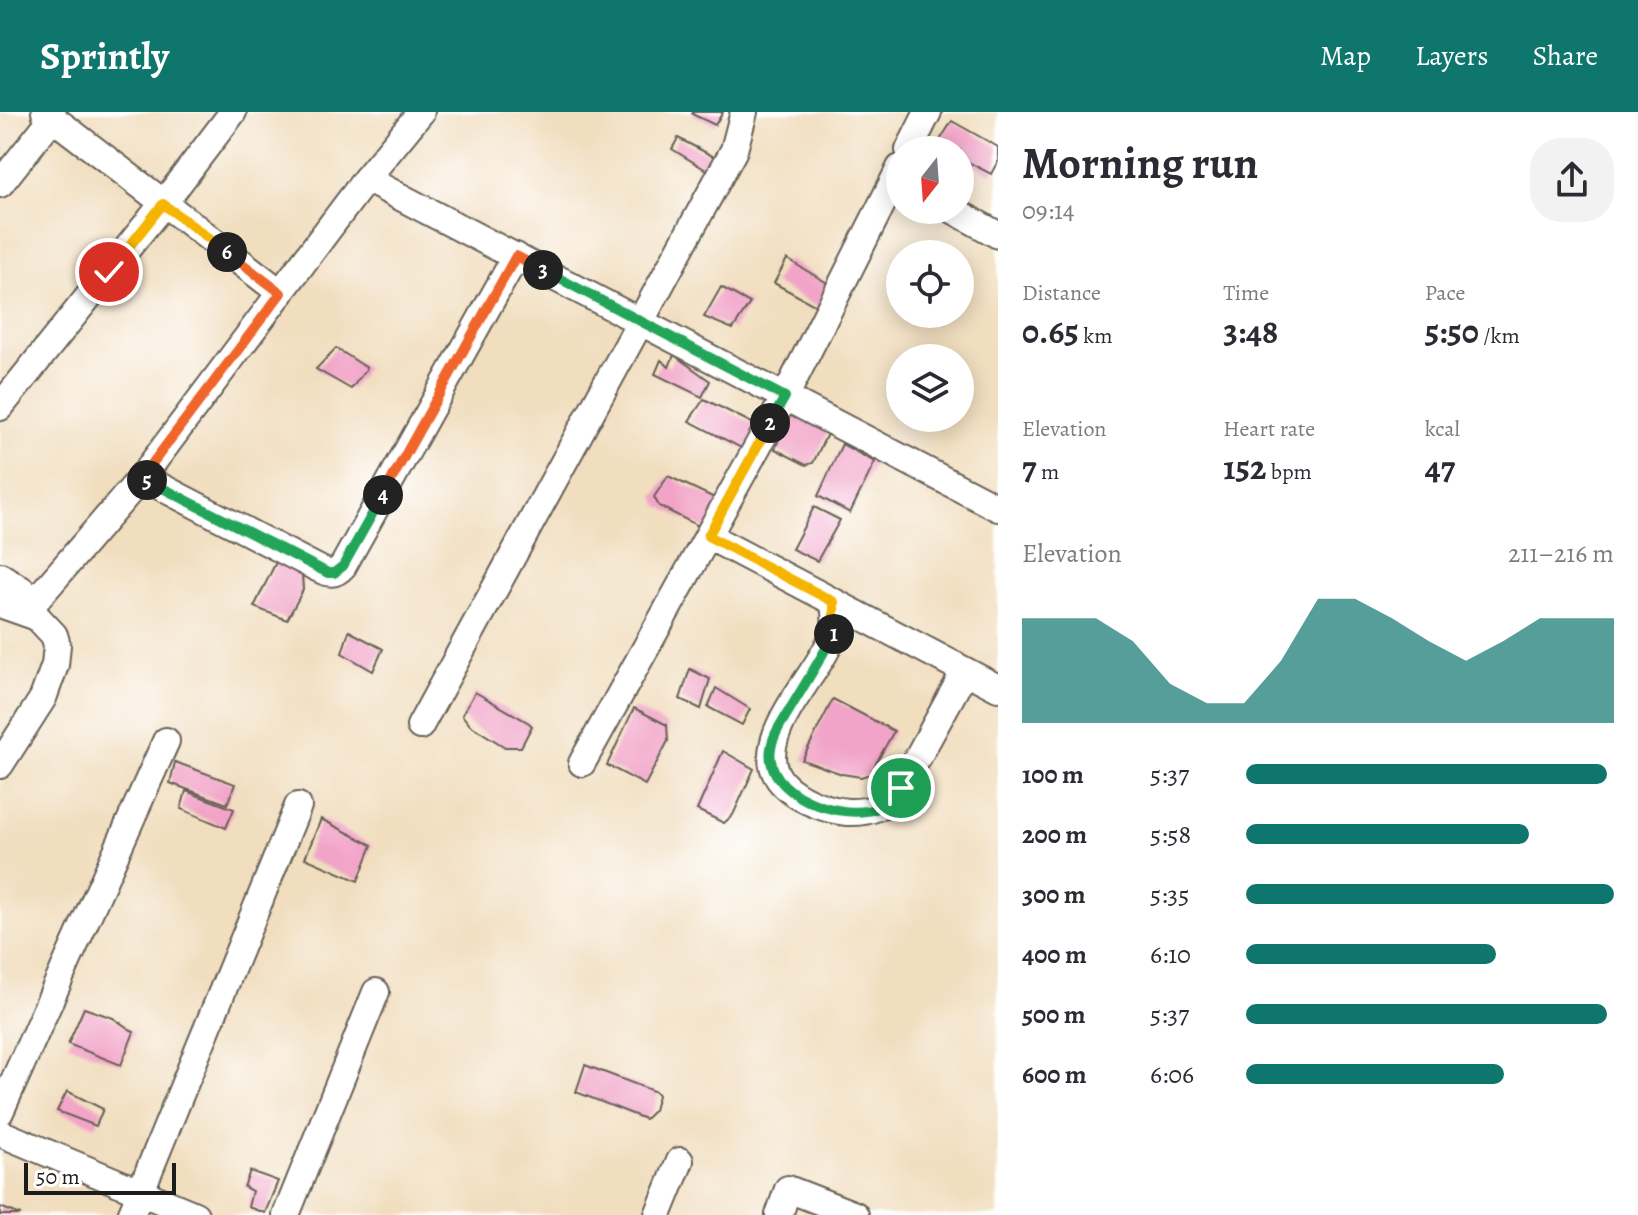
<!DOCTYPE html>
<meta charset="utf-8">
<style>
body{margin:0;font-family:Alegreya,serif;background:#f2f2f3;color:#2b2b33;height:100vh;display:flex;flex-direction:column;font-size:30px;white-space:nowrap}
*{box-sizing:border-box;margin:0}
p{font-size:26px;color:#7c7c81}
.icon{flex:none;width:44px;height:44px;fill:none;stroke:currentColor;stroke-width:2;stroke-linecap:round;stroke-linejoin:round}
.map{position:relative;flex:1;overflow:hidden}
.panel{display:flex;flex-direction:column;background:#fff;width:640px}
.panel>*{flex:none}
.needle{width:52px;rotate:197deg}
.buttons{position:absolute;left:886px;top:24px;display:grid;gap:16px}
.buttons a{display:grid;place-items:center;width:88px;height:88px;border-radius:50%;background:#fff;box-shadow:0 4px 20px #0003;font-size:40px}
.scale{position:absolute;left:24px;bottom:20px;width:152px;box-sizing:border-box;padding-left:8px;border:4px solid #1c1c1c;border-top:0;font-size:22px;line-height:28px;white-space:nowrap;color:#1c1c1c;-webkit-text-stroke:6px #fff;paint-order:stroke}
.pin{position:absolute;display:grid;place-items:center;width:68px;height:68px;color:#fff;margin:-34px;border:4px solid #fff;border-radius:50%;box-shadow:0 2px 8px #0007}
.km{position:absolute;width:40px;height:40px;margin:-20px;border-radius:50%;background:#222;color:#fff;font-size:22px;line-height:40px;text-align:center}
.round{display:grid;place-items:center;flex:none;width:84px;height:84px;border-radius:32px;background:#f2f2f3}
.summary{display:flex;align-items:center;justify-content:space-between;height:136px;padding:0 24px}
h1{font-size:44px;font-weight:600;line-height:60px}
.metrics{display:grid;grid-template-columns:repeat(3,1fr);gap:12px;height:136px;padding:8px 24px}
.metrics div{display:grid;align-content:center}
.metrics b{font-size:34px;font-weight:600}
.metrics small{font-size:22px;font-weight:400}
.metrics p{font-size:22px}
.chart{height:224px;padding:16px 24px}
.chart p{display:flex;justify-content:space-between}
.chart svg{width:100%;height:144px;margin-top:8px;fill:#0f766e;opacity:.7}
ul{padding:0 24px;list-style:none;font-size:26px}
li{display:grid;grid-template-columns:128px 96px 1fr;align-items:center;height:60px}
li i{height:20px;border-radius:10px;background:#0f766e}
header{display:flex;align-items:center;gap:48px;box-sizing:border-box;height:112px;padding:0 40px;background:#0f766e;color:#fff}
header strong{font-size:38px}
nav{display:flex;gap:44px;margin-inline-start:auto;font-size:28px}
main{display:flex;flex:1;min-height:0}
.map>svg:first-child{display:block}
</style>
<header>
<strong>Sprintly</strong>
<nav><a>Map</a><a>Layers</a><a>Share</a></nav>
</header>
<main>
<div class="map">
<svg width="998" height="1103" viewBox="0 0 998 1103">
<rect width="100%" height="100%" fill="#fff"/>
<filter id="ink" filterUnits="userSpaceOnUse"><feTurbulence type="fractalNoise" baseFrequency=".0125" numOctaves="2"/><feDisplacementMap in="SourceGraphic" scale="16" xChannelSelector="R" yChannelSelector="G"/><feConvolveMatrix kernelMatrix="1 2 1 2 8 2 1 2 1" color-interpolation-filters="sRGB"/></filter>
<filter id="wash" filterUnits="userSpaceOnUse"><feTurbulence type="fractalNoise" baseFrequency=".006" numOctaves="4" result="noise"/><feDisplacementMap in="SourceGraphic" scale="32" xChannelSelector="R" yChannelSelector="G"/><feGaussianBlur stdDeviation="1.8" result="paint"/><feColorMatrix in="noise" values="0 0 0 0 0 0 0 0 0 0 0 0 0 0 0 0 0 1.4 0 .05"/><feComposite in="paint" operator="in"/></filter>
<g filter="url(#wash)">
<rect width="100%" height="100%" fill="#f1debf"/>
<g id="blocks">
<g fill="#f2a4c8">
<polygon points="693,0 723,0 715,13 692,2"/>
<polygon points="952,9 998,35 998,49 991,62 960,46 960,38 946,38 937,33"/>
<polygon points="678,26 724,50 716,64 672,37"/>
<polygon points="787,147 834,175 818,195 774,171"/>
<polygon points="721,175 750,191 733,217 704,205"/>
<polygon points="336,236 367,256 351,277 316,257"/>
<polygon points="674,243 710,269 702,285 655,262 661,248 669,255"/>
<polygon points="704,287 760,315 747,339 689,309"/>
<polygon points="791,298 829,318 813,351 806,353 775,337"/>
<polygon points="842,332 875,350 850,401 818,384"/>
<polygon points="668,364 723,390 708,419 659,394 654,385"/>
<polygon points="814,395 840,408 817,449 792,437"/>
<polygon points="278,446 302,462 303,478 287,508 254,495"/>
<polygon points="349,519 383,537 373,559 342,541"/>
<polygon points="690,557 710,567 701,597 680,587"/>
<polygon points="716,576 750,597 742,613 708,595"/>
<polygon points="475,580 529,611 532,614 521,635 505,635 470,613 462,603"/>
<polygon points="833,587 894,619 870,662 861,665 842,662 802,648"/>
<polygon points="634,596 667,613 668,629 645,673 607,653"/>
<polygon points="723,639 754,657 733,703 724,711 697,698"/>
<polygon points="175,650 235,672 227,692 170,671"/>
<polygon points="186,679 234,697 226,716 181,697"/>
<polygon points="321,707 372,733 358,769 305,746"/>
<polygon points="84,896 113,906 134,920 121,953 68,932"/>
<polygon points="585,953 656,980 658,983 654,998 645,1007 576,980"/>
<polygon points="67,979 103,997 96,1014 57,999"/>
<polygon points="250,1059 278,1069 265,1101 248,1095 252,1079 244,1075"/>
<polygon points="0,1095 21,1103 0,1103"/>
</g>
</g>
</g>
<g filter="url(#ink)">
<use href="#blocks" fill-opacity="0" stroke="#676055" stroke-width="2"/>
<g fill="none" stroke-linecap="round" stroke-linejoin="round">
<g stroke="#676055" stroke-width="30">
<g id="minor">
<polyline points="45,0 281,181"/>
<polyline points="909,38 928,0"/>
<polyline points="366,67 998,396"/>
<polyline points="0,72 53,5"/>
<polyline points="953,98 998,123"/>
<polyline points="0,295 163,92 233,0"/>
<path d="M142 365 319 457C329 462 335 463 343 454L516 144"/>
<polyline points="708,424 998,576"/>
<polyline points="0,464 22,478 37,505 54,523 57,533 55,553 43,586 0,653"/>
<path d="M834 490C835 500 837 511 834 521 820 565 736 637 790 678 805 690 828 698 847 700 871 701 886 694 901 676L965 559"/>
<polyline points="0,492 37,505"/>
<polyline points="31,494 142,365 366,67 421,0"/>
<polyline points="420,614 734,38 744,0"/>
<polyline points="582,651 785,285 900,56"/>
<polyline points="0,1000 166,629"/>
<polyline points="0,1021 195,1103"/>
<polyline points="131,1103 298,694"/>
<polyline points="286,1103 376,880"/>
<polyline points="658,1103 680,1049"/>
<polyline points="779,1103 788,1077 855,1103"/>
</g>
</g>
<use href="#minor" stroke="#fff" stroke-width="26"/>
</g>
</g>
<g fill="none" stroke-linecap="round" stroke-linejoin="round" filter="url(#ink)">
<g stroke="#fff" stroke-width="16">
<path id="split-1" d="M834 522C820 548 805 572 790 597 783 609 773 622 771 636 763 683 842 710 878 696 888 692 895 684 901 676"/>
</g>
<g stroke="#fff" stroke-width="16">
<polyline id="split-2" points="770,311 708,424 834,490 834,522"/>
</g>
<g stroke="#fff" stroke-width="16">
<polyline id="split-3" points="543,158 785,285 770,311"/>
</g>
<g stroke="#fff" stroke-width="16">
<polyline id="split-4" points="383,383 516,144 543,158"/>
</g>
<g stroke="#fff" stroke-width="16">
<polyline id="split-5" points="147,368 328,461 334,461 343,454 383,383"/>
</g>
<g stroke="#fff" stroke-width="16">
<polyline id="split-6" points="147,368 142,365 281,181 227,140"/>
</g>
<g stroke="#fff" stroke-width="16">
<polyline id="split-7" points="109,160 163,92 227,140"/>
</g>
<use href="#split-1" stroke="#22a559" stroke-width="10"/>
<use href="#split-2" stroke="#f5b400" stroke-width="10"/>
<use href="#split-3" stroke="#22a559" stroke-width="10"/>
<use href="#split-4" stroke="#f0652b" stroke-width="10"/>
<use href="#split-5" stroke="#22a559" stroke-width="10"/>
<use href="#split-6" stroke="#f0652b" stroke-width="10"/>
<use href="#split-7" stroke="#f5b400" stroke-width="10"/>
</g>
</svg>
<div class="buttons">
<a><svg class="needle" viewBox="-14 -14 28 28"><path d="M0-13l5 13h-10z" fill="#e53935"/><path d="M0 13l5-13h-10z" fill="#7c7c81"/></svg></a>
<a><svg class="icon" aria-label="locate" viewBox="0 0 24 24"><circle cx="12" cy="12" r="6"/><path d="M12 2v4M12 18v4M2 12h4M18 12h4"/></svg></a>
<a><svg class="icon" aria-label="layers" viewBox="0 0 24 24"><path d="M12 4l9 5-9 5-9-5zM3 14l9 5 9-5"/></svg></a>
</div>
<div class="scale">50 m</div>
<div class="pin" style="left:901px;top:676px;background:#1e9e55"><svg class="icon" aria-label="arrive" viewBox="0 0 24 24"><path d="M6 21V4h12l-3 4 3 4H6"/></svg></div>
<div class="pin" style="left:109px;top:160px;background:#d93025"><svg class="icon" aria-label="check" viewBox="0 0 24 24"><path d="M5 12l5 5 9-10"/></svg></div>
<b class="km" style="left:834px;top:522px">1</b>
<b class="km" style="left:770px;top:311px">2</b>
<b class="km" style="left:543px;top:158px">3</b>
<b class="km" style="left:383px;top:383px">4</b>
<b class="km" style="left:147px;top:368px">5</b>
<b class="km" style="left:227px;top:140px">6</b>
</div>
<section class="panel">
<div class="summary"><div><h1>Morning run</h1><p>09:14</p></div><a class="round"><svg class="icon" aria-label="share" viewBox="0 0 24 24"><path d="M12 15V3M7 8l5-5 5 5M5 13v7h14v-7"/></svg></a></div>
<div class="metrics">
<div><p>Distance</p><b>0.65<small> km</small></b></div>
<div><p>Time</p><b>3:48</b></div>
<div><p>Pace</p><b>5:50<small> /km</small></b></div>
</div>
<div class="metrics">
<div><p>Elevation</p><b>7<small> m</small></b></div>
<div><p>Heart rate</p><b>152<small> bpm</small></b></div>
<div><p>kcal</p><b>47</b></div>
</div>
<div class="chart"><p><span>Elevation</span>211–216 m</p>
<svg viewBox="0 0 160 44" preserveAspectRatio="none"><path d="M0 44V12L10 12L20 12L30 19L40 32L50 38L60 38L70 25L80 6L90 6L100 12L110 19L120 25L130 19L140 12L150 12L160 12V44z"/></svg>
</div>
<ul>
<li><b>100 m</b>5:37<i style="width:98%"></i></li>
<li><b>200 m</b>5:58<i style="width:77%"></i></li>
<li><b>300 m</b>5:35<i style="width:100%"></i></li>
<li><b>400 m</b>6:10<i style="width:68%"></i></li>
<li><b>500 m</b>5:37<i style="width:98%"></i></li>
<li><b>600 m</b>6:06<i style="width:70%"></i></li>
</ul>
</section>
</main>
